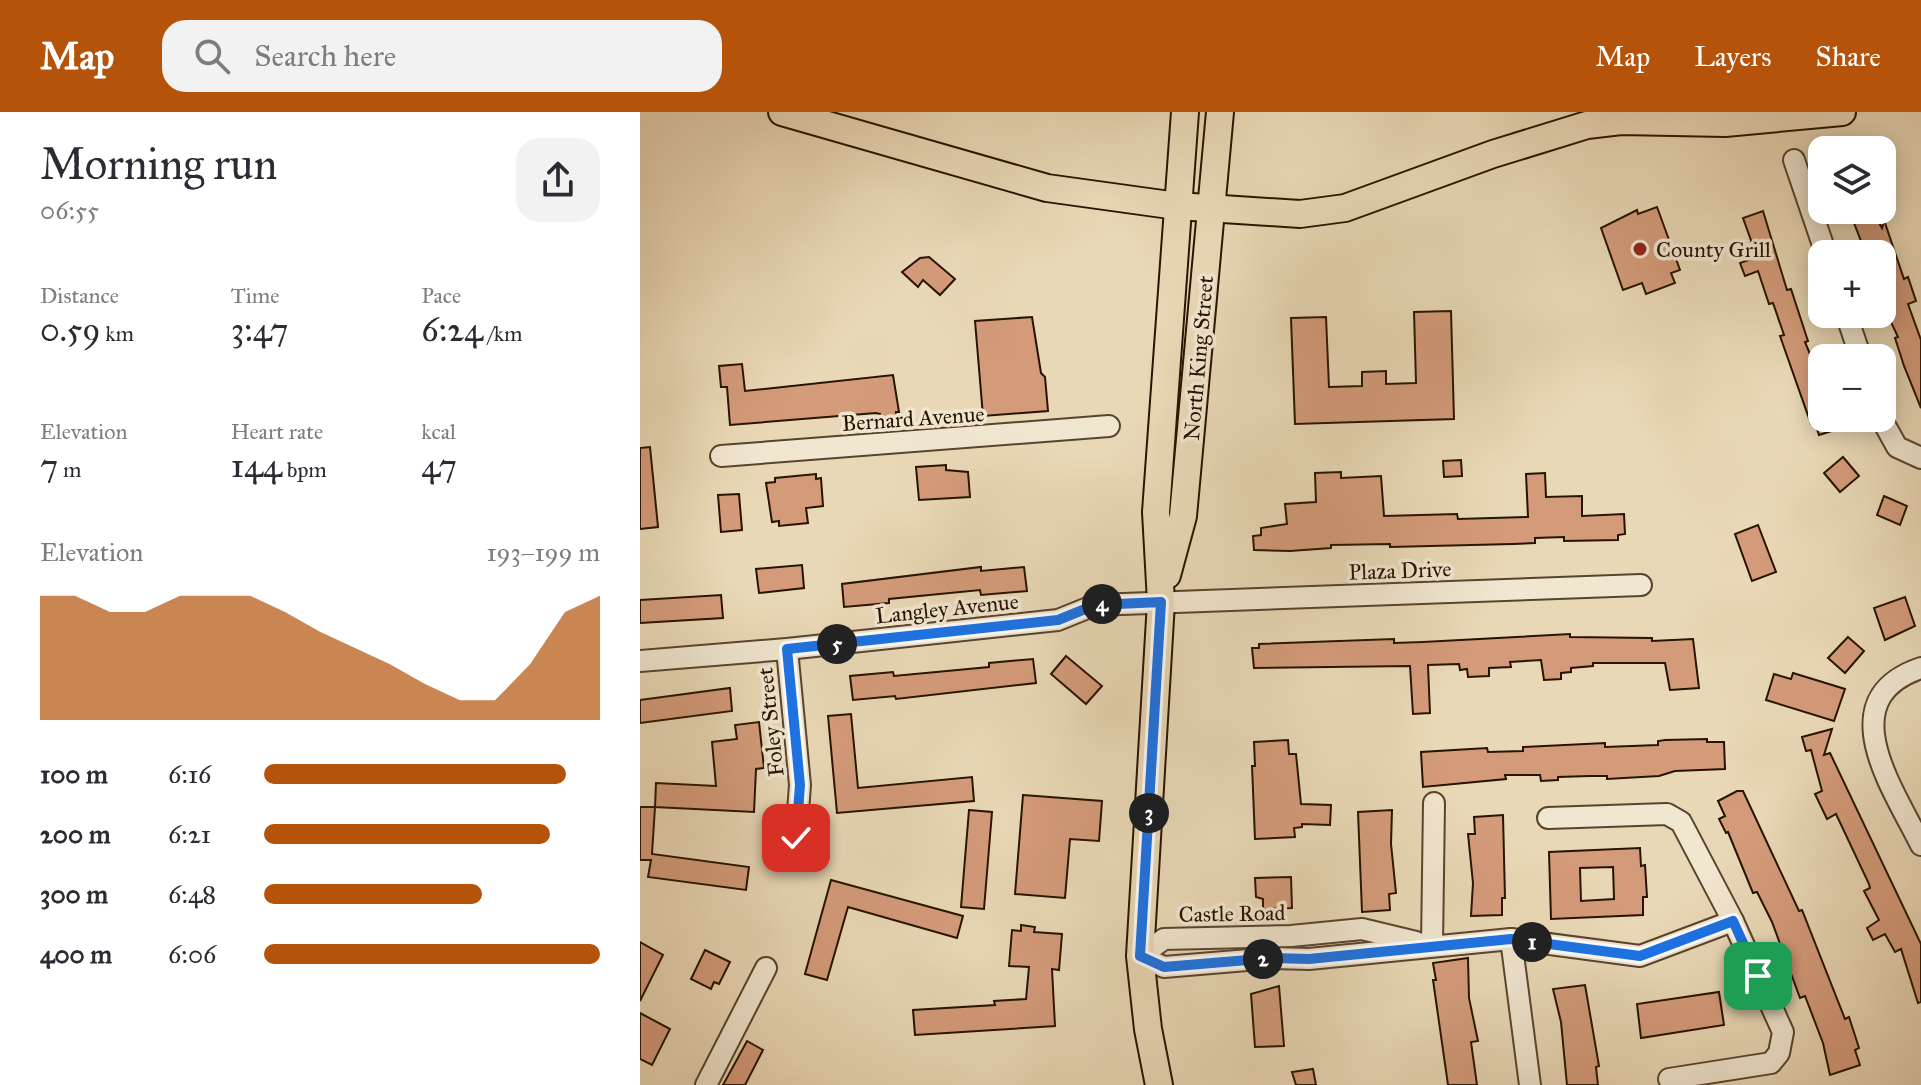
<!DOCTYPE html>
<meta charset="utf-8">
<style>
body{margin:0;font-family:"IM FELL Great Primer",serif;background:#f2f2f3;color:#2b2b33;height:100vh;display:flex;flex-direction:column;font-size:30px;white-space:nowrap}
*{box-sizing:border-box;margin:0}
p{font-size:26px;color:#7c7c81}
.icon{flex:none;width:44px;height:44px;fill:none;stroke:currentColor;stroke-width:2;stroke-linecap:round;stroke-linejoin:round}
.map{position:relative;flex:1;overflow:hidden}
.sheet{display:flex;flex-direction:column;background:#fff;width:640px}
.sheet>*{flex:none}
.fabs{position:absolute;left:1168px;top:24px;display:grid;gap:16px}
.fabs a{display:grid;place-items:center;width:88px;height:88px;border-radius:16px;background:#fff;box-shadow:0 4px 20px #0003;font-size:40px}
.pin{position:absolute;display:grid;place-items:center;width:68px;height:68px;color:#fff;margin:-34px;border-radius:16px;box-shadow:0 4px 12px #0006}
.km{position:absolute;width:40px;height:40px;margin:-20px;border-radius:50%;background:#222;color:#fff;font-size:22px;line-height:40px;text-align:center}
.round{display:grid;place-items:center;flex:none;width:84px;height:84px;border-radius:24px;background:#f2f2f3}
.summary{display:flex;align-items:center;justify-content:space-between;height:136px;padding:0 40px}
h1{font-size:44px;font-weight:600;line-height:60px}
.figures{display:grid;grid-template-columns:repeat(3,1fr);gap:12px;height:136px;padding:8px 40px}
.figures div{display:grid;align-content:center}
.figures b{font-size:34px;font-weight:600}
.figures small{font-size:22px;font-weight:400}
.figures p{font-size:22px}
.chart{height:224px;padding:16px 40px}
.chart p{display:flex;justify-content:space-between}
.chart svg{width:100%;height:144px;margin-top:8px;fill:#b45309;opacity:.7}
ul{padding:0 40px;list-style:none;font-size:26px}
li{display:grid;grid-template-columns:128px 96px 1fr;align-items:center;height:60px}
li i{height:20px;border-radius:10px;background:#b45309}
header{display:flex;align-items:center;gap:48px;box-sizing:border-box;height:112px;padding:0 40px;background:#b45309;color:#fff}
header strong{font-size:38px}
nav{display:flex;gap:44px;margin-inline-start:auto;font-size:28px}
.search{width:560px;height:72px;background:#f2f2f3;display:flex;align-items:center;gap:20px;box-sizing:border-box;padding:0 28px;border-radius:24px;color:#7c7c81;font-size:30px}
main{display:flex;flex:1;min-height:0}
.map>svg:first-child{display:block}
</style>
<header>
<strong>Map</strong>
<div class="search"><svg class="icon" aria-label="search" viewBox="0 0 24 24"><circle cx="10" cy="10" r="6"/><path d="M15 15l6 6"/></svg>Search here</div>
<nav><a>Map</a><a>Layers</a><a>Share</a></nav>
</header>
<main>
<section class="sheet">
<div class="summary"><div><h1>Morning run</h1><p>06:55</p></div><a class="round"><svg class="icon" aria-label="share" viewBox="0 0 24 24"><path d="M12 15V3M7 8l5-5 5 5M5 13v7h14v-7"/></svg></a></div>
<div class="figures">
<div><p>Distance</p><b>0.59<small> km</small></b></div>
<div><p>Time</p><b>3:47</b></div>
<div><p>Pace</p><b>6:24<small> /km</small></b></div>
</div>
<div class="figures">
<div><p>Elevation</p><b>7<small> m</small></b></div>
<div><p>Heart rate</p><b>144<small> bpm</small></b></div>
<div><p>kcal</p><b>47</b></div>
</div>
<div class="chart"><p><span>Elevation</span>193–199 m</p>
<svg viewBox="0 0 160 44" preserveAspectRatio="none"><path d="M0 44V6L10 6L20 11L30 11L40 6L50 6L60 6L70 11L80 17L90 22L100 27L110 33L120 38L130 38L140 27L150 11L160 6V44z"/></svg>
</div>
<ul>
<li><b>100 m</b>6:16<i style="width:90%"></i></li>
<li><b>200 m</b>6:21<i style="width:85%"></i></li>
<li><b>300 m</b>6:48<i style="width:65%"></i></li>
<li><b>400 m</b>6:06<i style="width:100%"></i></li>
</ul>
</section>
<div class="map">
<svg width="1281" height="973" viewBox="0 0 1281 973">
<rect width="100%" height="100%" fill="#e9d8b6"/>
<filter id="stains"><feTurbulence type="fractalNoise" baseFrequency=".0025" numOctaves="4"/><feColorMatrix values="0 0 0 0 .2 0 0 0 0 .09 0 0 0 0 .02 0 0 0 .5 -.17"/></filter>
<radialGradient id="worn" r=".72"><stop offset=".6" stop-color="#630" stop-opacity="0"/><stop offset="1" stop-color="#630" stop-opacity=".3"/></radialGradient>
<g fill="#d49b7a" stroke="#271300" stroke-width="2" fill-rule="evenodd">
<polygon points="1017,95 1040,158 1031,161 1035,171 1006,182 1002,171 983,178 961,116 997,98 998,102"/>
<polygon points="1209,98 1232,98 1242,116 1244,108 1264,167 1268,165 1276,189 1268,192 1281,228 1281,296 1264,254 1255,226 1258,225 1242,191 1242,142 1226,142"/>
<polygon points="1123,99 1147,178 1151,177 1168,229 1165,230 1182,271 1182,306 1224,306 1224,309 1179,323 1175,311 1171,312 1140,224 1144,223 1133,191 1129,192 1118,159 1105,164 1100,151 1117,145 1103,106"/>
<polygon points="289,145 315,167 300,183 283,168 278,175 262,160 280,146"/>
<polygon points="811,199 814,307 655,312 651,206 686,205 689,275 722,274 722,260 746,259 746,272 776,271 774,200"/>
<polygon points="392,205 401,261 405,265 408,299 343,304 335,209"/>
<polygon points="102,252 105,279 253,263 259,300 256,300 256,306 240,307 240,302 236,301 90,313 87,275 81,275 79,254"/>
<polygon points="10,335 18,415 0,417 0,336"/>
<polygon points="1203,345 1219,364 1200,380 1184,361"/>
<polygon points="821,348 822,364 804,365 803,349"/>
<polygon points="306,353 306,358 328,360 330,385 279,388 276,355"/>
<polygon points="701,360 701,366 741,364 744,404 817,402 818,407 888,405 886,362 905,361 906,385 942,384 942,404 984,402 985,422 978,423 978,428 924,429 924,425 895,426 895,431 873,432 750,435 750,432 691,433 691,436 650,439 614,438 613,424 621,423 621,416 647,412 645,392 676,390 675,361"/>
<polygon points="176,362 176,367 181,366 183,394 166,396 168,411 139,414 139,409 132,410 126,371 135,370 135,366"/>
<polygon points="99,382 102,418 81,420 78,383"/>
<polygon points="1244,384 1267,394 1260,413 1237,403"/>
<polygon points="1118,413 1136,460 1112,469 1095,422"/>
<polygon points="162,453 164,476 119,481 116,457"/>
<polygon points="341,455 341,459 384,455 387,479 341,483 340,478 249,487 249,491 204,495 202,472"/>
<polygon points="81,483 83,506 0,511 0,488"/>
<polygon points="1265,485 1275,514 1245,528 1234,496"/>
<polygon points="930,522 930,525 1012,526 1012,529 1053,527 1059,576 1030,578 1025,551 953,551 953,554 931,556 931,560 921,561 921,567 904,568 901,548 870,550 871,555 849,556 849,564 828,565 827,557 820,558 819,552 788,553 790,601 773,602 770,554 614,556 612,536 619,536 619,532 754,527 754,531 783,530"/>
<polygon points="1208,525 1224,539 1205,561 1188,546"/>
<polygon points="426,544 462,574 446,592 411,562"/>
<polygon points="393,547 396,571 256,587 255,584 213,588 210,564 253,560 254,564 349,555 349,551"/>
<polygon points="1153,561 1205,577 1194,609 1126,588 1134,562 1151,567"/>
<polygon points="90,576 92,599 0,611 0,588"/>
<polygon points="211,602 218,676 332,665 334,689 197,701 188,604"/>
<polygon points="119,610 124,656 116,657 114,700 15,695 16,671 76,674 72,630 97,627 95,613"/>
<polygon points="1192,617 1184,643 1190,641 1281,832 1281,890 1278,891 1261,837 1255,840 1245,822 1233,828 1227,816 1239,808 1224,779 1230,776 1229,772 1196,702 1187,707 1175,682 1182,679 1171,638 1166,639 1162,625"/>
<polygon points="1067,627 1067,630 1084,630 1085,657 1035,659 1019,664 967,667 967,664 950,664 918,665 918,668 901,669 900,663 865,663 866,667 783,675 781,640 847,636 848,640 883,639 883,635 965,631 965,635 1018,633 1018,629 1025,628"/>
<polygon points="648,628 649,642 656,642 661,692 691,693 690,713 662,712 662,715 654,716 655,725 615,727 612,654 615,654 614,630"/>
<polygon points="1097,679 1103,679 1159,799 1162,798 1205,907 1209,905 1219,936 1215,938 1220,953 1190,963 1183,931 1165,884 1160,886 1132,810 1117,780 1113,781 1088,720 1086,721 1079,707 1085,704 1078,689"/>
<polygon points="383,683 462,689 459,729 430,727 425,786 375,782"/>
<polygon points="0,695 15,695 12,742 109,755 106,778 8,765 11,748 0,748"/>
<polygon points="329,698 352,700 344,797 321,795"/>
<polygon points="752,698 751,732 756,781 749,782 750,798 722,800 718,700"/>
<polygon points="863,703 865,786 862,786 862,803 831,804 833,771 828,722 835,722 834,705"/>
<path d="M1000 736 1001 754 1005 753 1007 785H1003V803L911 807 909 740ZM973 755 974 787 941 789 940 756Z"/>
<polygon points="651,765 652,796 623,797 623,787 616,785 615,766"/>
<polygon points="191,768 323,804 317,826 208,795 187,868 165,862"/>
<polygon points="381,813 395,815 394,820 422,822 419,858 412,857 415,914 275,923 273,898 355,893 354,889 386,887 389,855 369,854 372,818 381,819"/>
<polygon points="0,830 23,843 0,889"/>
<polygon points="65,838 90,850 79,872 74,870 71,877 51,867"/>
<polygon points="828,846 829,886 838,929 831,930 837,973 808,973 793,868 796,868 793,851"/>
<polygon points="945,873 959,954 956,955 958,973 927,973 921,910 913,877"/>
<polygon points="639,874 644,934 615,935 611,882"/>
<polygon points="1079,880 1084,913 1001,926 997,892"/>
<polygon points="0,901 30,917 12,953 0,947"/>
<polygon points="107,929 123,938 105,973 83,973"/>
<polygon points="673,957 676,973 656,973 652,960"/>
</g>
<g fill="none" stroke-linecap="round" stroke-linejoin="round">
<g stroke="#58442e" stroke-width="24">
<g id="minor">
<polyline points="1154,48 1186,142"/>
<polyline points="1206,202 1221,246"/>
<polyline points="1241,306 1257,335 1281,346"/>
<polyline points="81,344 469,314"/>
<polyline points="147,537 160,673 156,726"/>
<polyline points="0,549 147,537 418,508 455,493 1001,473"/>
<path d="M1281 556C1189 587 1254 678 1281 733"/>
<polyline points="908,706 1027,702 1041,710 1093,809 1143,920 1139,941 1131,951 1029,967"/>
<polyline points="871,827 890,973"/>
<polyline points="792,833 794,691"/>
<polyline points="500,844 524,855 633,846 669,847 871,827 1000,844 1093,809"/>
<polyline points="500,844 524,827 651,824 722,817 776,830"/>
<polyline points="66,973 126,856"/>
</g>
</g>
<g stroke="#271300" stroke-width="30">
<g id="major">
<polyline points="142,0 407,76 537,94 660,102 705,96 853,42 947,13 981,9 1085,11 1202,0"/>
<polyline points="527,463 543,404 580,0"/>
<polyline points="519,973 508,917 500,844 521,490 516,400 545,0"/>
</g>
</g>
<use href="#minor" stroke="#f1e6d0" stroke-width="20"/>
<use href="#major" stroke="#e9d8b6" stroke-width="26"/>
</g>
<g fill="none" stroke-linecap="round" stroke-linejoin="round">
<g stroke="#fff" stroke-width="16">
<polyline id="route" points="156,726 160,673 147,537 418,508 455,493 521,490 500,844 524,855 633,846 669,847 871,827 1000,844 1093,809 1118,864"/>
</g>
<use href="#route" stroke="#1a73e8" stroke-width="10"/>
</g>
<circle fill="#8f2418" stroke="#f1e6d0" stroke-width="3" cx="1000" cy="137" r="8"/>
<g text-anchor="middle" stroke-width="7" stroke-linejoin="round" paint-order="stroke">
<g font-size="22" fill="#271300" stroke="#f1e6d0" text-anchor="start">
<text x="1016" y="145">County Grill</text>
</g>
<g font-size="22" fill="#271300" stroke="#f1e6d0">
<text transform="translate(558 246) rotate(-85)" y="8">North King Street</text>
<text transform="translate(273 306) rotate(-4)" y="8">Bernard Avenue</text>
<text transform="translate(760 458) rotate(-2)" y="8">Plaza Drive</text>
<text transform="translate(307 496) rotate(-6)" y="8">Langley Avenue</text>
<text transform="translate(130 610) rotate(-96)" y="8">Foley Street</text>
<text transform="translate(592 801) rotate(-1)" y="8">Castle Road</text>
</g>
</g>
<rect width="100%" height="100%" filter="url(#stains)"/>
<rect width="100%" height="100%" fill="url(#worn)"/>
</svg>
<div class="fabs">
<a><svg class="icon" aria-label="layers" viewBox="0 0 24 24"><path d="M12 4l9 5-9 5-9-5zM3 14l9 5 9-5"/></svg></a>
<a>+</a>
<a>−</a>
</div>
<div class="pin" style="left:1118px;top:864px;background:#1e9e55"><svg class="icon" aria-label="arrive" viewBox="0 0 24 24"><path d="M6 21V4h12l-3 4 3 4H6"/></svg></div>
<div class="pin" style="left:156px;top:726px;background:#d93025"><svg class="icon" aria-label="check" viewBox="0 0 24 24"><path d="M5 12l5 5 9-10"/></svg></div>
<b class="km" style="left:892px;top:830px">1</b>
<b class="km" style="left:623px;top:847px">2</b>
<b class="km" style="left:509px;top:701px">3</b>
<b class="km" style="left:462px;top:492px">4</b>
<b class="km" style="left:197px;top:532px">5</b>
</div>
</main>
